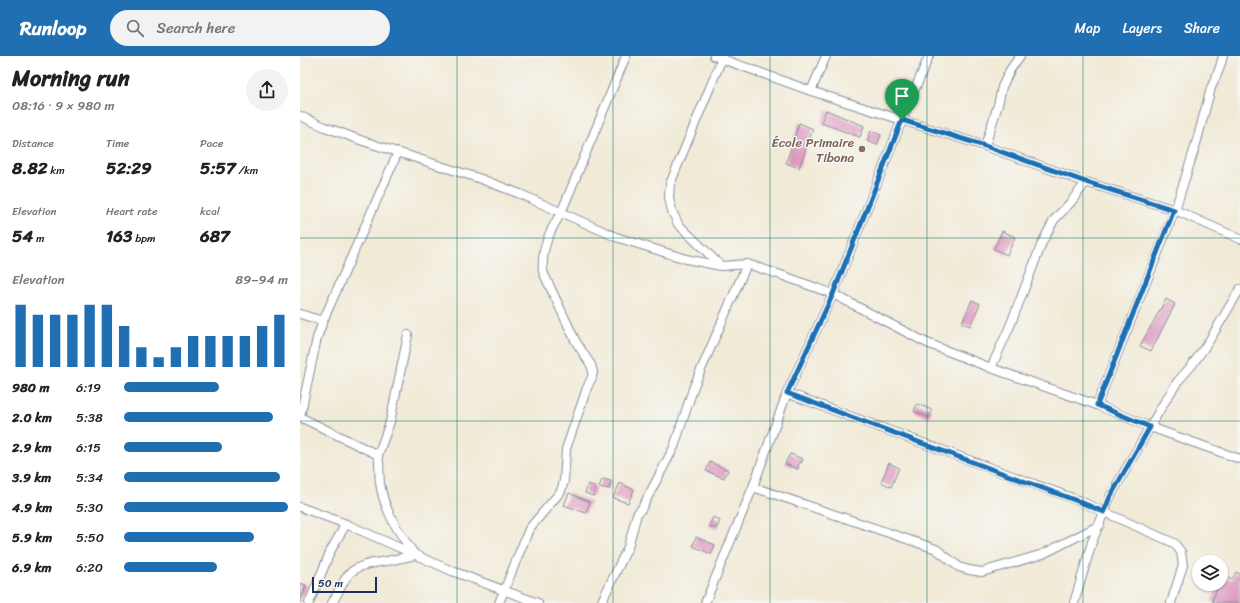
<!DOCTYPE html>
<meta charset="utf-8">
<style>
body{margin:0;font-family:Sriracha,sans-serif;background:#f2f2f2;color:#222;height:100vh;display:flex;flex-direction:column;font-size:15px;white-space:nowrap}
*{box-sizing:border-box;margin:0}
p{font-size:13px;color:#767676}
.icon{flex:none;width:22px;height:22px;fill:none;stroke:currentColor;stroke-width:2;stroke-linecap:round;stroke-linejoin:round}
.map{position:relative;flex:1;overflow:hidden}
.panel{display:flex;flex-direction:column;background:#fff;width:300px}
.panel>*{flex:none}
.tools{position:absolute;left:892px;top:499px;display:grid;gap:8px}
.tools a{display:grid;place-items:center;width:36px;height:36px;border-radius:50%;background:#fff;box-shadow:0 1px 3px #0004;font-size:20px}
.scale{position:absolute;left:12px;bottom:10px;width:65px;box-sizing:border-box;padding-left:4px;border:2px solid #1b2f5e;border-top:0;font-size:11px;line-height:14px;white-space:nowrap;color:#1b2f5e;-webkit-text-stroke:3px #f6f6f2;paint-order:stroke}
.pin{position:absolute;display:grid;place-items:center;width:34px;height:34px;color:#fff;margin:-41px -17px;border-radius:50% 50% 50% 0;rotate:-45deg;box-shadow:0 0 4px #0007}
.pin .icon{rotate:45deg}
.round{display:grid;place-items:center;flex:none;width:42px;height:42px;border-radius:21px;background:#f2f2f2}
.overview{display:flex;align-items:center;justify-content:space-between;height:68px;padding:0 12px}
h1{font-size:22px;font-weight:700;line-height:30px}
.stats{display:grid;grid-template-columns:repeat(3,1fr);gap:6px;height:68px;padding:4px 12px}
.stats div{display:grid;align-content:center}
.stats b{font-size:17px;font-weight:700}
.stats small{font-size:11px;font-weight:400}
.stats p{font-size:11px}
.chart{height:112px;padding:8px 12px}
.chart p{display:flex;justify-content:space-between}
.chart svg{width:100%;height:72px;margin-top:4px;stroke:#1f6fb2;stroke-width:6}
ul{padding:0 12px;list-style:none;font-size:13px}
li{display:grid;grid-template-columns:64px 48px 1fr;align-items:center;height:30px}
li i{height:10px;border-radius:5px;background:#1f6fb2}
header{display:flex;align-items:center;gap:24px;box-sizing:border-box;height:56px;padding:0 20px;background:#1f6fb2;color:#fff}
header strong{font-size:19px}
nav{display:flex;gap:22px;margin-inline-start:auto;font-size:14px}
.search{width:280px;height:36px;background:#f2f2f2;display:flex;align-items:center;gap:10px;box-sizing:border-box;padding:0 14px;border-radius:22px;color:#767676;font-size:15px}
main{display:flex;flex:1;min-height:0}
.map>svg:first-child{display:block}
</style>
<header>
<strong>Runloop</strong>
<div class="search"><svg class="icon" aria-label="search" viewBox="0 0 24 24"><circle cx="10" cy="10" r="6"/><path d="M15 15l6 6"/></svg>Search here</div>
<nav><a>Map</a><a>Layers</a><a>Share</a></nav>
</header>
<main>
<section class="panel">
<div class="overview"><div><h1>Morning run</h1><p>08:16 · 9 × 980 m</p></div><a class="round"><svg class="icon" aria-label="share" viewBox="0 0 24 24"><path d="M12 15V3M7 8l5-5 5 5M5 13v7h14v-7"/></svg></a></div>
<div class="stats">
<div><p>Distance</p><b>8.82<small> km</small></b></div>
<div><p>Time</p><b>52:29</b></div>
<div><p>Pace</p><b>5:57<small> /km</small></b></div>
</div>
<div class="stats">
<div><p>Elevation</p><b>54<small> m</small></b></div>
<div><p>Heart rate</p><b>163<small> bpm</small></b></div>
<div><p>kcal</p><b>687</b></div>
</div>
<div class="chart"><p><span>Elevation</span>89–94 m</p>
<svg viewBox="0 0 160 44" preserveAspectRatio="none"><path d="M5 44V6M15 44V12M25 44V12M35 44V12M45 44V6M55 44V6M65 44V19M75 44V32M85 44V38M95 44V32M105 44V25M115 44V25M125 44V25M135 44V25M145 44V19M155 44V12"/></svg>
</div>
<ul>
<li><b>980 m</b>6:19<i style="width:58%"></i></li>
<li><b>2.0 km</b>5:38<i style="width:91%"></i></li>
<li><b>2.9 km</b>6:15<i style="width:60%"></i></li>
<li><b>3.9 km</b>5:34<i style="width:95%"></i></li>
<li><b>4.9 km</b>5:30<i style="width:100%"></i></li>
<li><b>5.9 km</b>5:50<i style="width:79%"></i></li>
<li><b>6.9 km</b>6:20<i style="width:57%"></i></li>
</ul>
</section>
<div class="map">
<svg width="940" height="547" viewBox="0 0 940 547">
<rect width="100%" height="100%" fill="#f6f6f2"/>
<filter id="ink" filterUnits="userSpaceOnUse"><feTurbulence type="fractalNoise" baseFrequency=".025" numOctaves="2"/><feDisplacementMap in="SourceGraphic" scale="8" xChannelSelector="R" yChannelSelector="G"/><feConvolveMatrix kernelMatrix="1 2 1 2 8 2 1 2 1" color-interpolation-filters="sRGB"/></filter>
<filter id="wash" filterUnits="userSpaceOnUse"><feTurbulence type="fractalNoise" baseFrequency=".012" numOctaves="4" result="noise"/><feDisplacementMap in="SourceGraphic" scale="16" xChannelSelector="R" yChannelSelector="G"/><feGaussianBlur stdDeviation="0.9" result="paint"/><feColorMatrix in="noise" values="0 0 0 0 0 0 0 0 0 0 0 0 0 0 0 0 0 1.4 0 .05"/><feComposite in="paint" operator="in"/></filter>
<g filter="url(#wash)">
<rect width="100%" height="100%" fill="#f1ead7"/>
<g id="blocks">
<g fill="#de98c0">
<polygon points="526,54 564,70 560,81 521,67"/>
<polygon points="499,67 513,73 499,112 486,107"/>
<polygon points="571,75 581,79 577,89 567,85"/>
<polygon points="702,175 715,181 707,199 694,193"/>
<polygon points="866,243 875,248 851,295 840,290"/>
<polygon points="672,244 680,248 670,270 662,267"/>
<polygon points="617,348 632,354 629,362 614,355"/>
<polygon points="490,398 503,403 501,407 499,406 498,413 485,408"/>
<polygon points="410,406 428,414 424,422 406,415"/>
<polygon points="589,407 599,412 591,431 581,426"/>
<polygon points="302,423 311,425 309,433 299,431"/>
<polygon points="320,427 334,434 328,447 313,442"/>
<polygon points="288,428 296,431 293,440 285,437"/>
<polygon points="269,437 290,446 286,457 264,449"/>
<polygon points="413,461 420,465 416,473 409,470"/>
<polygon points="396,481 415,489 411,498 393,490"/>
<polygon points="936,516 940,518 939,547 916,547 912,545 919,528 921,528 923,520 932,524"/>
<polygon points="0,527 6,529 0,547"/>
</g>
</g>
</g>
<g filter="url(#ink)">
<use href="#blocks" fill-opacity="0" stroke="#868c9a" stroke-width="1"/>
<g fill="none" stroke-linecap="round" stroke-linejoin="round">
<g stroke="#868c9a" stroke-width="10">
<g id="street">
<polyline points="629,0 602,64 685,90 786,126 875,154 940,183"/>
<polyline points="511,35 526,0"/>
<polyline points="0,60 25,71 63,85 181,123 220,138 316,181 386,203 421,210 447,208 481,219 533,238 627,287 691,312 797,349 850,371 940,403"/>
<polyline points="685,90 698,49 702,31 710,14 720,0"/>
<polyline points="421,210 378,168 372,155 369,142 370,128 423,0"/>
<polyline points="0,258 23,265"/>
<polyline points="691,312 710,270 742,187 754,164 771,146 786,126"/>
<polyline points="487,337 780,445 804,456 792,486 774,547"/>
<polyline points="797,349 875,154 896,88 911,32 919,14 923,0"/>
<path d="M0 361 78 399C80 409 79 418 80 427 84 455 99 477 115 499 106 501 97 503 87 505 75 507 59 508 49 518 42 526 38 538 32 547"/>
<polyline points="0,361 17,282 23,265 98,96"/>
<polyline points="78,399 90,366 108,279"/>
<polyline points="453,431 636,493 659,511 669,514 682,516 743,498 800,469"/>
<polyline points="0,451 46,468 152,515 238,547"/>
<polyline points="9,547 31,494 46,468"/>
<path d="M199 547 229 473 261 435 264 425 266 393 287 332 292 321 293 316 291 309 276 286 243 216C241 193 249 176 261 157L326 0"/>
<polyline points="301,547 328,491 337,458 342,452 374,391 394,330 447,208"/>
<polyline points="405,547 453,431 487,337 533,238 602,64 511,35 414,0"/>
<polyline points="871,547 883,509 881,496 874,487 804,456 810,441 862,350 878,325 893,308 909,285 940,233"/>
</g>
</g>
<use href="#street" stroke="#fff" stroke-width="8"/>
</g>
</g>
<g fill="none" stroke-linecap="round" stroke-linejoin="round" filter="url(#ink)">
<g stroke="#fff" stroke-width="8">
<polygon id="route" points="602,64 685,90 786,126 874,154 797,349 850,371 810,441 804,456 780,446 487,337 533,238"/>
</g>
<use href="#route" stroke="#1f6fb2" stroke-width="5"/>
</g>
<path fill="none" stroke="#0f766e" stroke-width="1" stroke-opacity="0.55" d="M157 0V547M313 0V547M470 0V547M627 0V547M783 0V547M0 182H940M0 365H940"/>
<circle fill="#8d6e63" stroke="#f6f6f2" stroke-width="1.5" cx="562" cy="93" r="4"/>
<g text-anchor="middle" stroke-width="3" stroke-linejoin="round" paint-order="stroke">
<g font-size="13" fill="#785e54" stroke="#f6f6f2" text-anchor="end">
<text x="554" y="91">École Primaire<tspan x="554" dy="15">Tibona</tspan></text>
</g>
</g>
</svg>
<div class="tools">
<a><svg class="icon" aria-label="layers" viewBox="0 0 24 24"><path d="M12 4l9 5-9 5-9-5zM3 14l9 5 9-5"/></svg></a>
</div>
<div class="scale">50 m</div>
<div class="pin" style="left:602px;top:64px;background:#1e9e55"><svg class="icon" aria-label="arrive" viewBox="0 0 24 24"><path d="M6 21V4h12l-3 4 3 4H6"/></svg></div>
</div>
</main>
